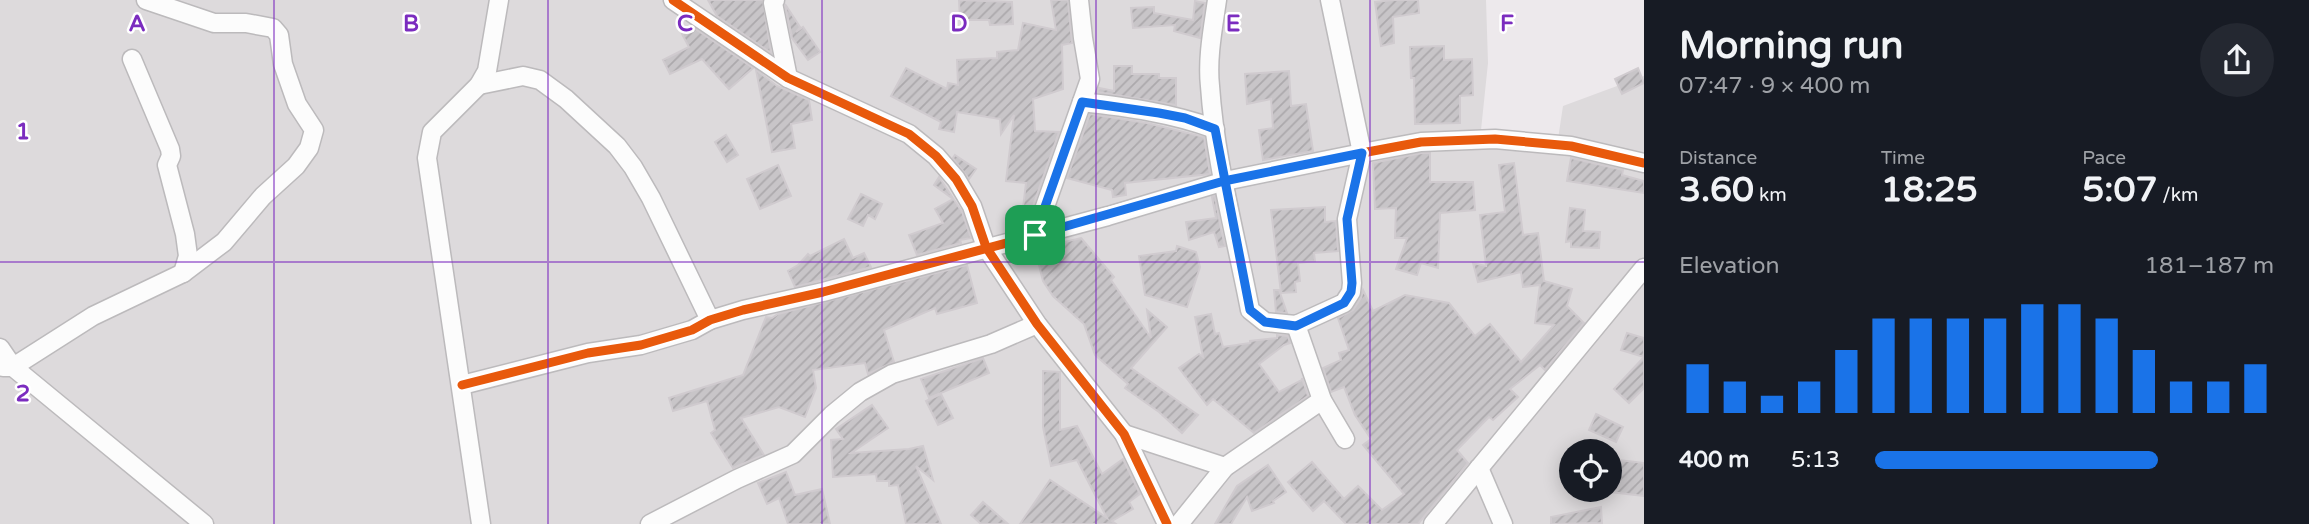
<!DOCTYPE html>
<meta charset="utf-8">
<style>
body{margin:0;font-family:"Varela Round",sans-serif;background:#242831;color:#f1f3f6;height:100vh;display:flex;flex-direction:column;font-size:26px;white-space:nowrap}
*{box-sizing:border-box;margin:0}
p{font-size:23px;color:#9ea1a6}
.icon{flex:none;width:38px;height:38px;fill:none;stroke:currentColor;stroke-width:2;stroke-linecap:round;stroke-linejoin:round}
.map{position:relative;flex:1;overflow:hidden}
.side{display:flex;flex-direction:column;background:#171b24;width:665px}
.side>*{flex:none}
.tools{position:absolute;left:1559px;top:439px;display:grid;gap:14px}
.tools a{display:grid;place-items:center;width:63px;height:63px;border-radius:50%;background:#171b24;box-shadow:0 4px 18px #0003;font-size:35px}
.pin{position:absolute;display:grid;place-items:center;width:60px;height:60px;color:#fff;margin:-30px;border-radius:14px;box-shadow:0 4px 10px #0006}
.round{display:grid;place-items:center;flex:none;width:74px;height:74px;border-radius:37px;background:#242831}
.summary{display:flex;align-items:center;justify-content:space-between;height:119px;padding:0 35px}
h1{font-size:38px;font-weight:800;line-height:52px}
.stats{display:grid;grid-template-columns:repeat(3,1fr);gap:10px;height:119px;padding:7px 35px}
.stats div{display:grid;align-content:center}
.stats b{font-size:35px;font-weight:800}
.stats small{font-size:19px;font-weight:400}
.stats p{font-size:19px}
.chart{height:196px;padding:14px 35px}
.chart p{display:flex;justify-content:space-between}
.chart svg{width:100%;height:126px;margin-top:7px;stroke:#1a73e8;stroke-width:6}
ul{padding:0 35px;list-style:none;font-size:23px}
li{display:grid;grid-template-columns:112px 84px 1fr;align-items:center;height:52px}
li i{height:18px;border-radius:9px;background:#1a73e8}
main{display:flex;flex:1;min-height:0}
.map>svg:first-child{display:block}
</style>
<main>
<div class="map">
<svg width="1644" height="524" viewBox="0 0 1644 524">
<defs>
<pattern id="building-hatch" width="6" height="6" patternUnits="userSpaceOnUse" patternTransform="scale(1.75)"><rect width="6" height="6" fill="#c8c5c8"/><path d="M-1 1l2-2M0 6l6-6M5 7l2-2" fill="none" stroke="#aca9ac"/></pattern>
</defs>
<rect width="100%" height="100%" fill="#ede9ec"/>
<path fill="#dddadc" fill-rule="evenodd" d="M0 0H1486L1488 63 1481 130 1558 139 1563 106 1644 76V524H0ZM1572 452H1610V490H1572Z"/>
<g fill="url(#building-hatch)" stroke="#d0cbcf" stroke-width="2">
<polygon points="708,0 763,0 771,53 717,16"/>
<polygon points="959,0 1012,2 1013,24 990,25 989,20 960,20"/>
<polygon points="1051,0 1068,0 1072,43 1062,45 1063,89 1033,99 1035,131 1059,132 1027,223 1021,224 1026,183 1006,181 1014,115 1001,134 1000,119 957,112 954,132 939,129 941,122 891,96 906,68 947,89 948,83 958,85 957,60 997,58 997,52 1018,50 1023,23 1056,30"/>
<polygon points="1393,0 1418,0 1419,13 1393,17 1394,43 1381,46 1375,2"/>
<polygon points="1195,1 1205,3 1200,38 1174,31 1175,25 1133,28 1131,8 1154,7 1154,13 1193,20"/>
<polygon points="785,4 800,27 796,32 803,27 820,52 808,60 792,38"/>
<polygon points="694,28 753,68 729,89 702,59 670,74 663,60 689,47 682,34"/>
<polygon points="1444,46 1444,60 1472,59 1473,95 1460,96 1460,123 1415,124 1414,78 1411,78 1410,47"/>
<polygon points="1114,66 1132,66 1132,74 1159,74 1159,78 1176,78 1176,105 1097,92 1099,88 1114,91"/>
<polygon points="1638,68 1644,83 1622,94 1615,79"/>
<polygon points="756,70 777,86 809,100 812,120 791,124 795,148 772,152"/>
<polygon points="1289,71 1291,106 1306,104 1313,151 1263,160 1259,130 1273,128 1271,99 1247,104 1245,74"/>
<polygon points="1090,114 1147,123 1204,137 1210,174 1125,183 1126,195 1113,197 1112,190 1067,178"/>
<polygon points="726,135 738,155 727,162 715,142"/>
<polygon points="1422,153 1430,153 1430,182 1473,182 1475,210 1440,213 1438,268 1421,263 1417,275 1396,269 1407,238 1395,238 1396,208 1375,209 1373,163"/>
<polygon points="955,155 976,169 969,179 953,158"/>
<polygon points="1571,158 1623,170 1622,175 1644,181 1644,193 1567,181"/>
<polygon points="1514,163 1523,235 1538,233 1544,281 1572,289 1567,306 1584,323 1545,370 1540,365 1510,389 1518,397 1493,420 1489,417 1457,450 1468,463 1418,524 1346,524 1324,501 1313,511 1288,482 1312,462 1344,499 1358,486 1382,510 1404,494 1363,445 1371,439 1355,415 1344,387 1331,392 1323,368 1341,360 1339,353 1349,350 1338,318 1353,310 1361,298 1363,290 1373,311 1405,295 1449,303 1475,336 1490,324 1521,362 1554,325 1535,323 1540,285 1523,287 1521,272 1478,282 1473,263 1486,266 1480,215 1505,212 1499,165"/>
<polygon points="778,165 791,196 760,209 747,179"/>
<polygon points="939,177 962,212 971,238 960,240 961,243 917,255 909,235 943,223 935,209 953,199 934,185"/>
<polygon points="861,194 882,204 875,219 868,215 863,226 848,219"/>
<polygon points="1215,196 1221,229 1225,246 1219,247 1214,232 1189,240 1186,222 1216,218 1212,197"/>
<polygon points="1325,207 1325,222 1336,221 1338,251 1314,253 1315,261 1298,263 1300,281 1295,282 1296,292 1281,293 1271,210"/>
<polygon points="1570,208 1585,210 1583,231 1600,232 1599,248 1571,247 1571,241 1566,242"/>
<polygon points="1081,238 1114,277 1111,280 1151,338 1147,310 1167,327 1131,368 1198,415 1182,433 1159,412 1125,388 1128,384 1095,355 1084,324 1053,296 1043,281 1035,249"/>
<polygon points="844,239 853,258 864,253 871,267 795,287 788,271 798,265 808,254 810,256"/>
<polygon points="1177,246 1196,252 1200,267 1187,307 1145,295 1139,256 1176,251"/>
<polygon points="967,265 977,303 937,314 935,308 884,330 894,362 868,374 865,363 813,370 816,388 805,417 779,407 741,418 764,455 733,468 711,433 715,430 707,401 673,411 669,398 743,375 766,317 772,318 778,314"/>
<polygon points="1274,290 1279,290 1287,313 1276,312"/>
<polygon points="1211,314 1215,334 1219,333 1223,347 1250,343 1250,341 1277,338 1277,335 1288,336 1290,343 1284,345 1259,364 1279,392 1302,380 1302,378 1308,396 1254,433 1213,399 1207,405 1179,368 1199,354 1203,357 1195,317"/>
<polygon points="1627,333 1644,338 1644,388 1629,403 1614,389 1644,357 1621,350"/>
<polygon points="983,358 989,373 929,398 921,379"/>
<polygon points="1043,371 1060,372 1060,430 1077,426 1102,474 1123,459 1140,494 1129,502 1133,509 1112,521 1116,524 1020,524 1050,480 1107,518 1077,460 1051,466 1043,427"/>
<polygon points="941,394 953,418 938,425 926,401"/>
<polygon points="872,405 888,428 851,453 909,449 923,446 933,480 916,466 941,524 906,524 898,485 889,486 889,481 877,481 876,474 833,477 831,440 843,439 836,429"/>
<polygon points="1596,414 1623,427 1616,442 1589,430"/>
<polygon points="1610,459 1644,463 1644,496 1610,492"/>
<polygon points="1268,465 1286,492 1273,501 1274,503 1252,511 1247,497 1231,524 1215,524 1237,486"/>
<polygon points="786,472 795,495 822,489 830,524 788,524 779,498 767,504 758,483"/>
<polygon points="983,502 1008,524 981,524 971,515"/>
<polygon points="1601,507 1602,523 1551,524 1551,517"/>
</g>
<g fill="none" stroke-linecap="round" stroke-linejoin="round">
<g stroke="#bcbabc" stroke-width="21">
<g id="street">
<polyline points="673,0 788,78 909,134 936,156 956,179 972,206 986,247 1037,324 1124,434 1167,524"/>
<polyline points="775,0 773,3 788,78"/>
<path d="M1217 0C1213 28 1207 58 1210 86 1215 161 1236 236 1250 310L1265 322 1296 325 1344 303 1351 292 1352 283 1347 219 1362 153 1330 0"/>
<polyline points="132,59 170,149 171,156 167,165 185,234 188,256 183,273"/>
<polyline points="479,85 523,76 540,80 566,99 617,146 633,167 651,198 710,320"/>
<path d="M1082 102C1127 107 1172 113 1215 129"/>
<polyline points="1035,235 1090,79 1083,38 1079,0"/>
<polyline points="1296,325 1322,400 1345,439"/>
<polyline points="0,348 13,367 93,316 183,273 224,242 263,196 296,166 309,148 314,130 297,104 283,64 279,35 273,28 246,23 214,23 146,0"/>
<polyline points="3,367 13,367 204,524"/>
<polyline points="462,385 588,353 641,345 692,330 710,320 743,310 823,292 1108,216 1225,181 1362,153 1421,142 1495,139 1571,146 1644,163"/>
<polyline points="1124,434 1225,467"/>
<polyline points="1479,468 1503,524"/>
<polyline points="481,524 427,158 432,132 479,85 487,71 499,0"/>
<polyline points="650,524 737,479 793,454 832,415 860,392 892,374 991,344 1037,324"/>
<polyline points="1179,524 1225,467 1322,400"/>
<polyline points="1433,524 1644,268"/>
</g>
</g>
<use href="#street" stroke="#fcfcfc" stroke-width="18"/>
<g stroke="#fff" stroke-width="13">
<g id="cycleway">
<polyline points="673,0 788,78 909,134 936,156 956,179 972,206 986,247 1037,324 1124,434 1167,524"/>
<polyline points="462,385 588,353 641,345 692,330 710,320 743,310 823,292 1108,216 1225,181 1362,153 1421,142 1495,139 1571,146 1644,163"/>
</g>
</g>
<use href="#cycleway" stroke="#e8590c" stroke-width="9"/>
</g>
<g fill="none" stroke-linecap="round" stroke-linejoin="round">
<g stroke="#fff" stroke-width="14">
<polyline id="route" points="1035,235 1224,181 1362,153 1347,219 1352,283 1351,292 1344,303 1296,326 1265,322 1250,310 1215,129 1185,118 1159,113 1082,102 1035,235"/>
</g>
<use href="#route" stroke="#1a73e8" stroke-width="9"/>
</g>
<path fill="none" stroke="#7b2cbf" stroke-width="2" stroke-opacity="0.55" d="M274 0V524M548 0V524M822 0V524M1096 0V524M1370 0V524M0 262H1644"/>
<g font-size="23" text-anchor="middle" font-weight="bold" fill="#7b2cbf" stroke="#fff" stroke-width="5" stroke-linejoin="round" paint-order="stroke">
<text x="137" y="31">A</text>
<text x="411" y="31">B</text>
<text x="685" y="31">C</text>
<text x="959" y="31">D</text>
<text x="1233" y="31">E</text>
<text x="1507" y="31">F</text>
<text x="23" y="139">1</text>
<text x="23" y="401">2</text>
</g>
</svg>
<div class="tools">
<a><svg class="icon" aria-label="locate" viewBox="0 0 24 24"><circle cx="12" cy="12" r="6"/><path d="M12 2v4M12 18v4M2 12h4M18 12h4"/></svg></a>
</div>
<div class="pin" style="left:1035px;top:235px;background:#1e9e55"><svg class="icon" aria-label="arrive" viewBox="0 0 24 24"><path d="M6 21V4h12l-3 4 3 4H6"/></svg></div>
</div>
<section class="side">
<div class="summary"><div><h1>Morning run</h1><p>07:47 · 9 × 400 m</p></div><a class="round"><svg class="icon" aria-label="share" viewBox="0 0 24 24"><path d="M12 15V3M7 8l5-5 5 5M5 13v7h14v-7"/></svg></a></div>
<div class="stats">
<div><p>Distance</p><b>3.60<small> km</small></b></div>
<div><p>Time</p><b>18:25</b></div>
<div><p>Pace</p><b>5:07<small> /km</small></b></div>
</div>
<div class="chart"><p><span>Elevation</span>181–187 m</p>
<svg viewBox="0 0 160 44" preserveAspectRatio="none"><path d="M5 44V27M15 44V33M25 44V38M35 44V33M45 44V22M55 44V11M65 44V11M75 44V11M85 44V11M95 44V6M105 44V6M115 44V11M125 44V22M135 44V33M145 44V33M155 44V27"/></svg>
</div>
<ul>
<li><b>400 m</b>5:13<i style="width:71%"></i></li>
</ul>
</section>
</main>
